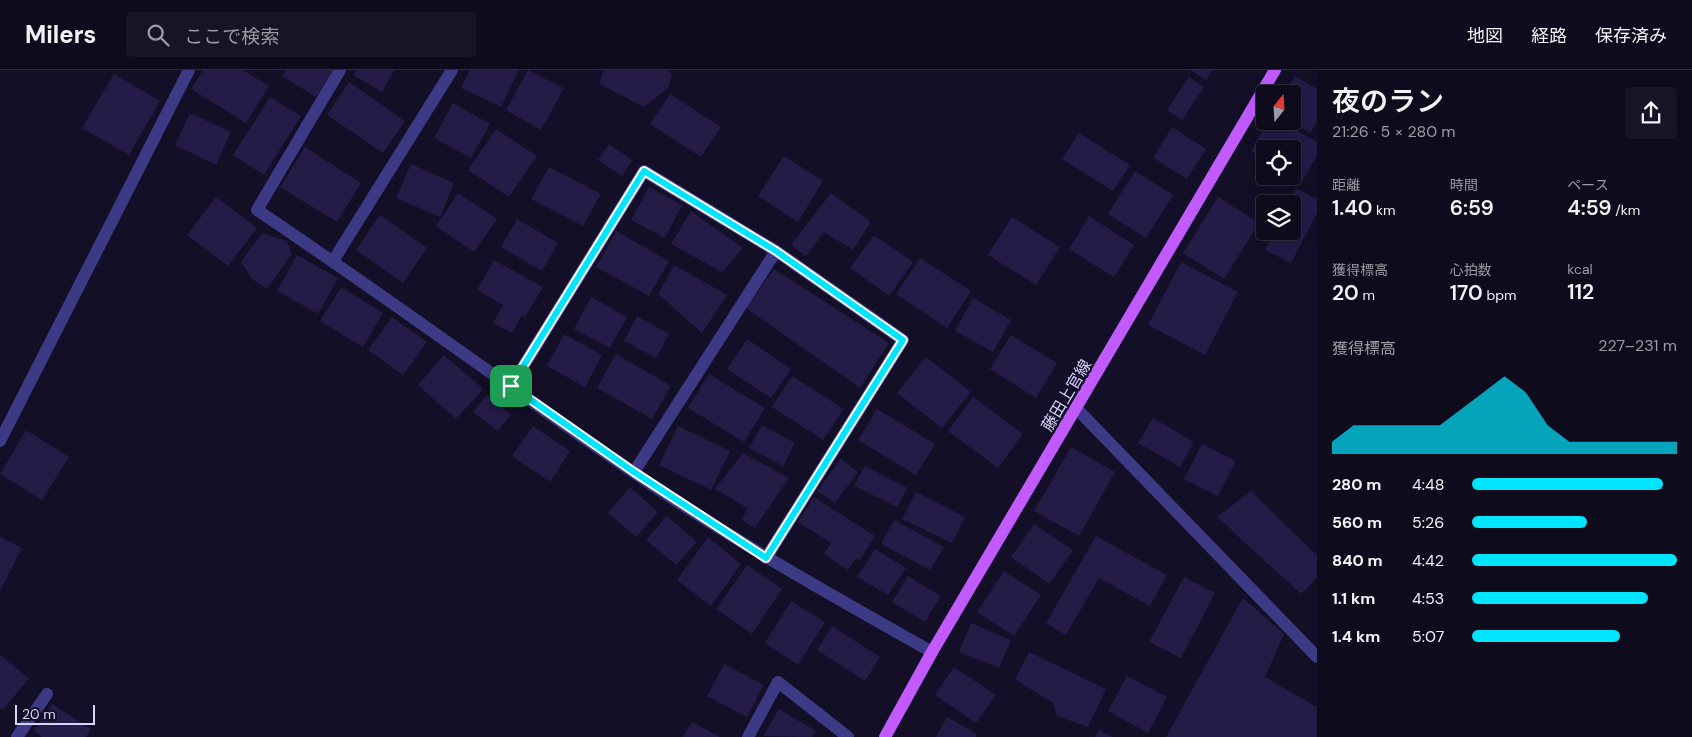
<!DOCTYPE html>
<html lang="ja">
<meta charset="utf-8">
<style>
body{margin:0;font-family:"DM Sans","Noto Sans JP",sans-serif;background:#171425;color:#f1f3f6;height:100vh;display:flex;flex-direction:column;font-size:19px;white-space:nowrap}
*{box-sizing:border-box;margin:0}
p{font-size:16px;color:#9b9ba3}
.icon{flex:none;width:28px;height:28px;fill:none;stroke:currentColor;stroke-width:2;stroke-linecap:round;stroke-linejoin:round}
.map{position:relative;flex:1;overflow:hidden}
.side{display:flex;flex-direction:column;background:#0e0b1c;width:375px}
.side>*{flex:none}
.needle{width:32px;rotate:18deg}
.fabs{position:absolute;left:1256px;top:15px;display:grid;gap:10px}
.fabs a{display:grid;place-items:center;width:45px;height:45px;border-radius:5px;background:#0e0b1c;box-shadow:0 5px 20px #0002,0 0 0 1px #2e2b3b;font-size:25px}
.scale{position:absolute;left:15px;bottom:12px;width:80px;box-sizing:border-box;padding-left:5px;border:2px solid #d9d4ff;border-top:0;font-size:14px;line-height:18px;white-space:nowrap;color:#d9d4ff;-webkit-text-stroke:4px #130f26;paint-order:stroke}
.pin{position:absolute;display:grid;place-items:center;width:42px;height:42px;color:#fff;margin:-21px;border-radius:10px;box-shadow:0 2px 8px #0006}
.round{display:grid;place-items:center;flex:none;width:52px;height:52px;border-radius:5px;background:#171425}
.overview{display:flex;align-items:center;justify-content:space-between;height:85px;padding:0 15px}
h1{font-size:28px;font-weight:600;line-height:38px}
.figures{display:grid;grid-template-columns:repeat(3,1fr);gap:8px;height:85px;padding:5px 15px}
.figures div{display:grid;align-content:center}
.figures b{font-size:21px;font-weight:600}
.figures small{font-size:14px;font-weight:400}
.figures p{font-size:14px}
.chart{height:140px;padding:10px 15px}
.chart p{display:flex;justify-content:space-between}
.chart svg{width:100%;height:90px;margin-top:5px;fill:#00e5ff;opacity:.7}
ul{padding:0 15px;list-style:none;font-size:16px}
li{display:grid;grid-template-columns:80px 60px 1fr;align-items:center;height:38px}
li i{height:12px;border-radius:6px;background:#00e5ff}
header{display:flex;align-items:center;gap:30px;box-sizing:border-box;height:70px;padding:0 25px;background:#0e0b1c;border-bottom:1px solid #2e2b3b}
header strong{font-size:24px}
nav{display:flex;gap:28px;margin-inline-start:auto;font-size:18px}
.search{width:350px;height:45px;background:#171425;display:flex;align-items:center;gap:12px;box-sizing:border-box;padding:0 18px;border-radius:5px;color:#9b9ba3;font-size:19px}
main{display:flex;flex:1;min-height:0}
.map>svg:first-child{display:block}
</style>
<header>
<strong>Milers</strong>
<div class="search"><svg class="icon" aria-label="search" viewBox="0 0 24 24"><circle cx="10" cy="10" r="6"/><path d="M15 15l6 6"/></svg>ここで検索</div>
<nav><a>地図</a><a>経路</a><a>保存済み</a></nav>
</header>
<main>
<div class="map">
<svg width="1317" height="667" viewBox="0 0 1317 667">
<rect width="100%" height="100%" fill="#130f26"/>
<g fill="#241b47">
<polygon points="203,0 243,0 269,16 246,53 191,19"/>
<polygon points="286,0 333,0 316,27 282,6"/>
<polygon points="356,0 394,0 382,22 353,5"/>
<polygon points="470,0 519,0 501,37 461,18"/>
<polygon points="528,0 564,18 541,60 506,40"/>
<polygon points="604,0 668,0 672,4 668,18 644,37 599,14"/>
<polygon points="1190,0 1212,0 1206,10"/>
<polygon points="114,4 160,31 129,85 82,58"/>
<polygon points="1295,6 1317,19 1317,52 1310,63 1290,51 1292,51 1292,24 1284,24"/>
<polygon points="1189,7 1204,17 1182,50 1167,40"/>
<polygon points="349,12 405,51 383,83 327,45"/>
<polygon points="670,24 721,57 701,87 650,54"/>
<polygon points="270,27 301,46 264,105 233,85"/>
<polygon points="453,33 490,54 471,88 434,68"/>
<polygon points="190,43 231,62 216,95 175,75"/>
<polygon points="1268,51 1279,51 1317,72 1317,85 1303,110 1292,105 1292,79 1265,79 1265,89 1251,81"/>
<polygon points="1172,57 1206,79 1187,109 1153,88"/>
<polygon points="496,59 537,86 509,127 468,100"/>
<polygon points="1079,63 1130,95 1113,121 1062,89"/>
<polygon points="609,74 632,90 622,106 598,90"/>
<polygon points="305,77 361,113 337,152 280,117"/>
<polygon points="784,86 823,111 798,152 758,126"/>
<polygon points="411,94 454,113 440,147 396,128"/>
<polygon points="549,97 601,124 583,156 531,129"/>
<polygon points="1135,101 1173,125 1146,168 1108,144"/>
<polygon points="649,117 682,135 665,168 631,150"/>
<polygon points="1296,118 1317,129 1317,143 1291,193 1265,180 1274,161 1292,161 1292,134 1288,134"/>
<polygon points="458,123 497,149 474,182 436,156"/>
<polygon points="831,123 871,152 853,180 824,162 806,186 791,175"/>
<polygon points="216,127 257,158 228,196 187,165"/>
<polygon points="1218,127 1259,153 1224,209 1183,183"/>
<polygon points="691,141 743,178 722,202 671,174"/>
<polygon points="380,145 427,178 403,213 356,180"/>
<polygon points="1089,146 1134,175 1114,207 1069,179"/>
<polygon points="1012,147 1060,177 1036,215 988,185"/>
<polygon points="517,149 558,173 542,201 501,177"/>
<polygon points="616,161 669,191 649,226 596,197"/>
<polygon points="262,163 287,171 292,184 267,219 252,209 241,192"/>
<polygon points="874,165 913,192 889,226 850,198"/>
<polygon points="297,185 338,208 318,244 277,221"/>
<polygon points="920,188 971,221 947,258 896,224"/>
<polygon points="494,190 543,217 525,247 522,245 512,263 493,253 503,235 477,220"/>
<polygon points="1181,192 1238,222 1205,285 1148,255"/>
<polygon points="674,195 727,225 702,263 658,224"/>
<polygon points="774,199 889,273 860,318 746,238"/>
<polygon points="341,217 383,243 363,277 320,251"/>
<polygon points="591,227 627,247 610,278 574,259"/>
<polygon points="973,228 1011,250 993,282 955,261"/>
<polygon points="637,246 669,264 656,288 624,271"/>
<polygon points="392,247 427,272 403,305 368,280"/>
<polygon points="564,264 602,285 585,317 547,296"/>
<polygon points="1011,265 1057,293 1036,328 990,299"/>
<polygon points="747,269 791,299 771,328 727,299"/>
<polygon points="616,284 671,316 652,349 597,318"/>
<polygon points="444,285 483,319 456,349 418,315"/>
<polygon points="926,287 971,322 942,358 897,323"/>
<polygon points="709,304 765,338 744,372 688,338"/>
<polygon points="792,306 844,339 823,370 772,337"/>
<polygon points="487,325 511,345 498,361 473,342"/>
<polygon points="973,327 1023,364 998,398 948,361"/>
<polygon points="877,339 935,374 916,405 858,370"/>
<polygon points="1153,348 1194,372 1180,397 1138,373"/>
<polygon points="762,355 795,373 783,396 749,378"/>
<polygon points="533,356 570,381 550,412 512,386"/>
<polygon points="678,356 730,381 711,420 659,395"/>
<polygon points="26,360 69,387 42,430 0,404"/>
<polygon points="1202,374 1236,391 1218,426 1184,409"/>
<polygon points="1071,377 1115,402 1079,466 1034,441"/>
<polygon points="743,383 789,408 755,458 742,450 747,438 715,419"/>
<polygon points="841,389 858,402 835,433 817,421"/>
<polygon points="865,396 907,418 897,437 854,416"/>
<polygon points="630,417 658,442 636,467 608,443"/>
<polygon points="1251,421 1317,486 1317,508 1301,524 1217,447"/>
<polygon points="916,422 965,447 952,473 902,449"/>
<polygon points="814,427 875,466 860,490 856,488 848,500 824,484 831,473 798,452"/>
<polygon points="667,446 697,472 676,495 646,470"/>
<polygon points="894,450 944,477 930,500 881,474"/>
<polygon points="1034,454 1073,480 1049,514 1011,487"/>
<polygon points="1096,466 1167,505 1150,536 1099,508 1066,565 1046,553"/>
<polygon points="0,467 22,478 0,521"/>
<polygon points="708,467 741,494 711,536 677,510"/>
<polygon points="875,479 906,498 888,525 857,507"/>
<polygon points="747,495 782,519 752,564 716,539"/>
<polygon points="1004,501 1041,525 1014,566 977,542"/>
<polygon points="908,506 941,526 925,552 892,532"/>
<polygon points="1184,507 1215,523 1181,588 1149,572"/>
<polygon points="1243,528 1284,564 1265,607 1317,637 1317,667 1166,667"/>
<polygon points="791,531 825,552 798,595 765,573"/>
<polygon points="971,553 1011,570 999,598 959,582"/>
<polygon points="832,556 880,587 865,611 817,580"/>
<polygon points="1029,582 1106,619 1088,657 1057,646 1053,633 1015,609"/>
<polygon points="0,585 29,608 3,640 0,638"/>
<polygon points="724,594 764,615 747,647 707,626"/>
<polygon points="954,597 996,625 976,653 935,625"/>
<polygon points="1127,606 1167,627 1148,663 1108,641"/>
<polygon points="52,634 91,659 86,667 42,667 34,661"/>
<polygon points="779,639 816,661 812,667 763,666"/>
<polygon points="947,647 977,664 976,667 936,667"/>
<polygon points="692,652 720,667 683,667"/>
<polygon points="1099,660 1113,667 1095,667"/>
</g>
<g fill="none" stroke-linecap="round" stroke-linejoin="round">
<g stroke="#3d3a85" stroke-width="12">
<path d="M340 0 257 140C384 225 507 316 633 402 729 468 831 525 932 582"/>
<polyline points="333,191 452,0"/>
<polyline points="511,316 644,101 776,181 903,270 766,488"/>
<polyline points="1077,339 1317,587"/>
<polyline points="0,371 189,0"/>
<polyline points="634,402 776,181"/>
<polyline points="17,667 47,624"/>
<polyline points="748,667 778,612 848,667"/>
</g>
<polyline stroke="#c25bff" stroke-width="12" points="885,667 932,582 1275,0"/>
</g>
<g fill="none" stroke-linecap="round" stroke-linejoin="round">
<g stroke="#fff" stroke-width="10">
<polygon id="route" points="644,101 776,181 903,270 766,488 634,402 511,316"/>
</g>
<use href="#route" stroke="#00e5ff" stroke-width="6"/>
</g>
<g text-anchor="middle" stroke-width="4.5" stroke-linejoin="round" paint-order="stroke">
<g font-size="16" fill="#d9d4ff" stroke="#130f26">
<text transform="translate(1066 325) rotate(-59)" y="6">藤田上官線</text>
</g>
</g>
</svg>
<div class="fabs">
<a><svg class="needle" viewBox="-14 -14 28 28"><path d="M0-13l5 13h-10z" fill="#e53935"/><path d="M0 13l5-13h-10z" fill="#9b9ba3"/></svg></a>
<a><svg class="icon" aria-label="locate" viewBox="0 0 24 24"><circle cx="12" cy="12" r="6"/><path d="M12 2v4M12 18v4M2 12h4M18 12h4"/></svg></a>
<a><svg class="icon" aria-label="layers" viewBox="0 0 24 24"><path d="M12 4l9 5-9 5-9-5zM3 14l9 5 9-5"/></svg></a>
</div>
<div class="scale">20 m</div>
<div class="pin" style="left:511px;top:316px;background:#1e9e55"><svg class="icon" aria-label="arrive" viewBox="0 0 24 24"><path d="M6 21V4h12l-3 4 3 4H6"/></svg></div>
</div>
<section class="side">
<div class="overview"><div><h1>夜のラン</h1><p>21:26 · 5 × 280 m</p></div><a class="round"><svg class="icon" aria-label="share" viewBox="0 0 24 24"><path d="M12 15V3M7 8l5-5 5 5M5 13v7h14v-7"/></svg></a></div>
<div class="figures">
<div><p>距離</p><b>1.40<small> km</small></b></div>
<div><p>時間</p><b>6:59</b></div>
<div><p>ペース</p><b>4:59<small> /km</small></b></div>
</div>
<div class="figures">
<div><p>獲得標高</p><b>20<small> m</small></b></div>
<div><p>心拍数</p><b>170<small> bpm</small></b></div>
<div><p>kcal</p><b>112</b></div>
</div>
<div class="chart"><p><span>獲得標高</span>227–231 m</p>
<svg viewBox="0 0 160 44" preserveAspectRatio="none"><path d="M0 44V38L10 30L20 30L30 30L40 30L50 30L60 22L70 14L80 6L90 14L100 30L110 38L120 38L130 38L140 38L150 38L160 38V44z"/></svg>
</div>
<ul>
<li><b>280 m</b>4:48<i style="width:93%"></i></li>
<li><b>560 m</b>5:26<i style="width:56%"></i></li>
<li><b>840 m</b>4:42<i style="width:100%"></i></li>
<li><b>1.1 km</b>4:53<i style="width:86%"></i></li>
<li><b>1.4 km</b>5:07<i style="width:72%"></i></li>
</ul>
</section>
</main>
